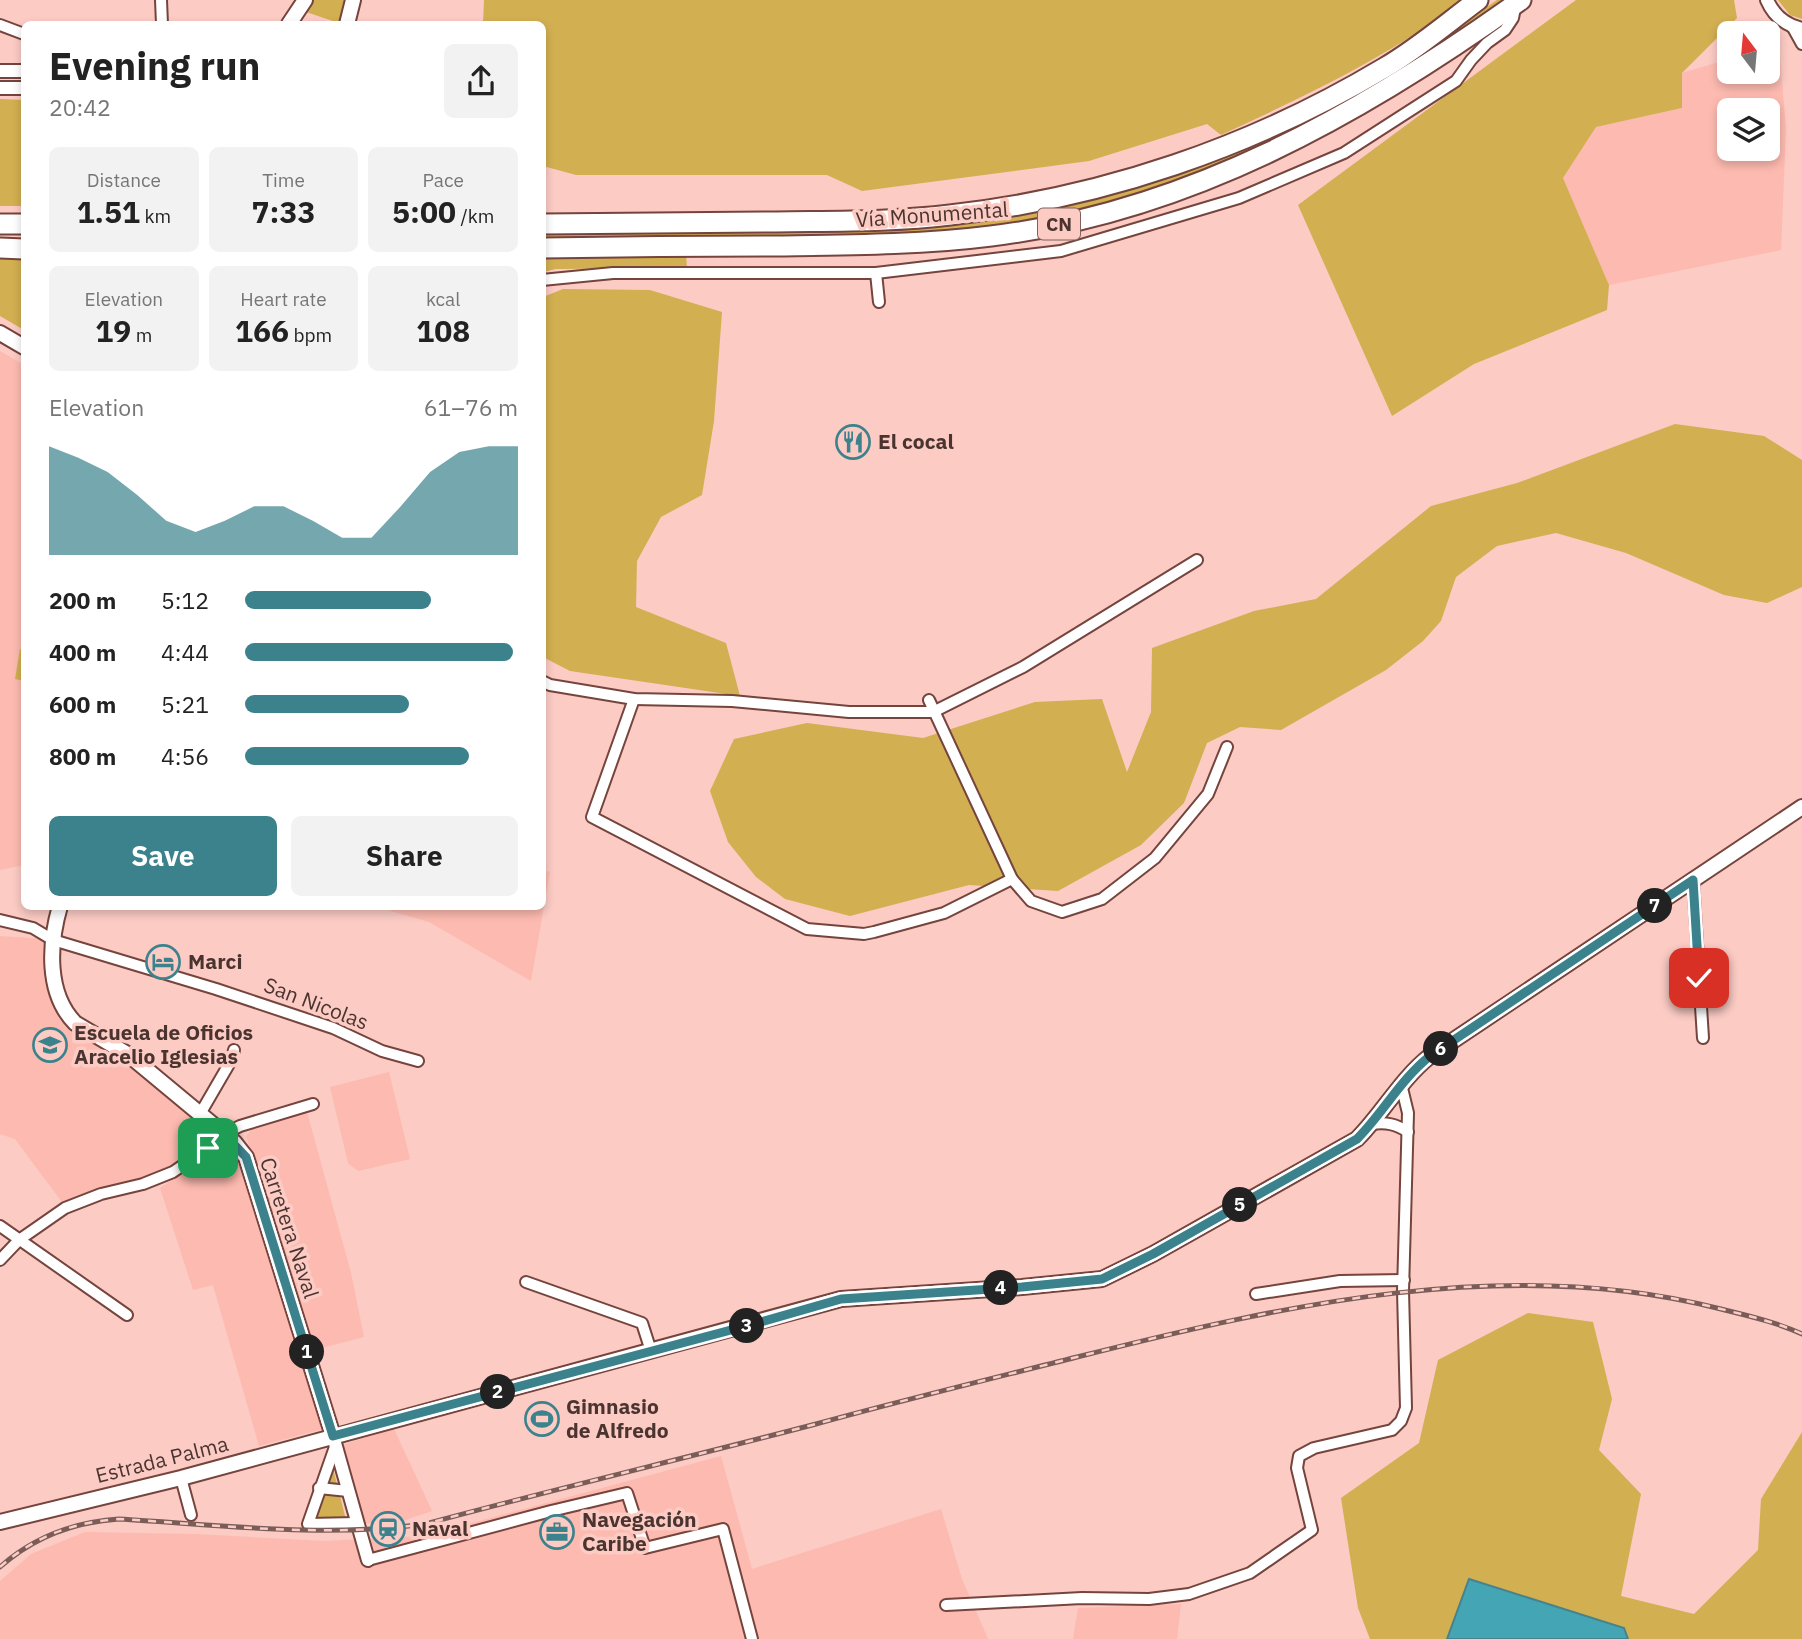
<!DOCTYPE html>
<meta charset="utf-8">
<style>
body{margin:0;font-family:"IBM Plex Sans",sans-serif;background:#f2f2f2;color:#222;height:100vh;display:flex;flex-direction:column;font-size:26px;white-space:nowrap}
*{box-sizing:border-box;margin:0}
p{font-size:23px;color:#767676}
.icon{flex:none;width:38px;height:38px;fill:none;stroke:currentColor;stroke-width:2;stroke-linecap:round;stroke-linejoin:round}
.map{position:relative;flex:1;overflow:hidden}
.details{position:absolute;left:21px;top:21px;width:525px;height:889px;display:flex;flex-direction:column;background:#fff;border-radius:10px;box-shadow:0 4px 10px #0003}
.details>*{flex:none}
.needle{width:46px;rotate:344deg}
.controls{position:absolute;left:1717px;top:21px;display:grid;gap:14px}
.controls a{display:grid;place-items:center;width:63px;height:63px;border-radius:10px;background:#fff;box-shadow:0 4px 10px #0003;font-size:35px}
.pin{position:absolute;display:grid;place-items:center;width:60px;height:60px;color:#fff;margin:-30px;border-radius:14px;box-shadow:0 4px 10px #0006}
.km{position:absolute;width:35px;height:35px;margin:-18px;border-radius:50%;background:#222;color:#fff;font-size:19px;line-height:35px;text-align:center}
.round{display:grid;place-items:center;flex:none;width:74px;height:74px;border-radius:10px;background:#f2f2f2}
.overview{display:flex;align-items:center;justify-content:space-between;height:119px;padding:0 28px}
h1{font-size:38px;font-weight:800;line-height:52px}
.figures{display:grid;grid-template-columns:repeat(3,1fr);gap:10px;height:119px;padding:7px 28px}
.figures div{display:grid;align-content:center;border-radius:10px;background:#f2f2f2;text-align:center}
.figures b{font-size:30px;font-weight:800}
.figures small{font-size:19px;font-weight:400}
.figures p{font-size:19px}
.chart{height:196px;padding:14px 28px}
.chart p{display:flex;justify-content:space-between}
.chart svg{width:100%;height:126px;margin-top:7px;fill:#3c828d;opacity:.7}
.button{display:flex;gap:14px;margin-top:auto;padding:14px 28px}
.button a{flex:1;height:80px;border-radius:10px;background:#3c828d;color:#fff;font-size:28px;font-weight:800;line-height:80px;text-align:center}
.button a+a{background:#f2f2f2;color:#222}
ul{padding:0 28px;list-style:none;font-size:23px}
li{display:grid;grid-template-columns:112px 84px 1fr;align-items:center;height:52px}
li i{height:18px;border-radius:9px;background:#3c828d}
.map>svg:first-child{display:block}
</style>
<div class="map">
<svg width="1802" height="1639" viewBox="0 0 1802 1639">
<rect width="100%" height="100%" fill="#fbcbc4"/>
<g fill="#fdbab0" fill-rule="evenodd">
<path d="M1779 44 1786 129 1781 250 1609 285 1563 178 1596 127 1682 108V73L1729 59V72H1768V48ZM1729 110H1768V149H1729Z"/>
<polygon points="0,351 24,365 24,865 0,870"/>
<polygon points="543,870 550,872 531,981 429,922 377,907 542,906"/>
<polygon points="0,936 45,939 45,973 52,1001 62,1021 138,1070 210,1130 191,1155 150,1176 62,1202 15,1139 0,1134"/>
<polygon points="389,1072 410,1159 358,1171 348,1163 330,1087"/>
<polygon points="307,1112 351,1273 364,1337 310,1351 246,1136 252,1129"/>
<polygon points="220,1149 238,1162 323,1429 259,1446 213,1285 193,1290 160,1188"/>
<polygon points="394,1429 432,1511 396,1523 363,1523 342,1445"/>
<polygon points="721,1456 752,1569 941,1509 962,1579 988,1639 0,1639 0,1581 31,1554 85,1532 196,1534 325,1541 423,1536"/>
<polygon points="1181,1604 1177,1639 1073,1639 1078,1608"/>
</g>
<g fill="#d2af51">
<polygon points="308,0 346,0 341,20 336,22 306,12"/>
<path d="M484 0H1463C1389 57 1305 96 1221 135L1207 124 1089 161 862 191 827 175H576L543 166 542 24H483Z"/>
<polygon points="1497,0 1512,0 1413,67 1246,157 1141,195 1046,219 936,235 543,242 543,235 814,232 931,227 986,222 1041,212 1192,170 1242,149 1451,32"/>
<polygon points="1576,0 1734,0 1737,18 1682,73 1682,108 1596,127 1563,178 1609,285 1607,310 1474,364 1392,416 1298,205"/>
<polygon points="1778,0 1802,0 1802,19 1790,15"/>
<polygon points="0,99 24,100 24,206 0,206"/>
<polygon points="686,253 687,268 556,269 543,272 542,255"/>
<polygon points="0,254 24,256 24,330 0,316"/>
<polygon points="563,289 650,290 722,312 714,421 702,495 661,517 637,561 636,607 726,643 740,696 570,671 543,657 543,297"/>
<polygon points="1675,424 1764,436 1802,460 1802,587 1767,603 1724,595 1626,553 1556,533 1497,546 1456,577 1441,621 1423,641 1386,670 1281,730 1240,727 1207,743 1184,803 1141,845 1058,891 969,885 850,916 785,899 756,877 728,842 710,791 734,739 807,723 923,738 1035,702 1102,699 1127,772 1151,712 1152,648 1254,611 1316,599 1431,506 1517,483"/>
<polygon points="20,649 24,650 24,681 15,679"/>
<polygon points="1528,1313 1593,1322 1612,1399 1599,1450 1641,1494 1621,1596 1694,1614 1758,1550 1761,1499 1802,1432 1802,1639 1628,1639 1624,1628 1469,1579 1447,1639 1370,1639 1358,1608 1341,1498 1419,1443 1438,1360"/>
<polygon points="332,1464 346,1520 315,1519"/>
</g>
<polygon fill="#44a5b4" stroke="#46838c" stroke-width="2" points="1469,1579 1624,1628 1628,1639 1447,1639"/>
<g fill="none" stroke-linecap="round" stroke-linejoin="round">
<g stroke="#75443d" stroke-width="14">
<g id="minor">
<polyline points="161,0 162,24"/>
<polyline points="0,25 24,34"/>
<polyline points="1792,26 1802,44"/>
<polyline points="876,273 879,302"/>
<polyline points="542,280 613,273 876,273 1061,251 1239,198 1344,153 1456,81 1471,60 1487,43 1505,30 1513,18 1516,3"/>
<polyline points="542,681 550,685 634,699 732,701 849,712 933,712 1023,667 1197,560"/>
<polyline points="634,699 592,817 807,929 864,934 874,932 944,913 1012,879"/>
<polyline points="929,700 1012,879 1031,901 1062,912 1102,899 1155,858 1208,794 1227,747"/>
<polyline points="1693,880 1703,1038"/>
<polyline points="0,920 33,928 53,940 216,989 333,1028 382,1051 418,1061"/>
<polyline points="200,1114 232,1059 234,1050"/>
<path d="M1372 1124C1386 1122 1396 1124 1408 1132"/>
<polyline points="0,1226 127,1315"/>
<polyline points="0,1260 19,1240 65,1208 101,1194 143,1184 173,1172 208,1148 224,1134 240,1126 313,1104"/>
<polyline points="526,1282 642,1323 651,1351"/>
<polyline points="1256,1294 1340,1281 1404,1280"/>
<polyline points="336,1444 308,1524 356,1523"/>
<polyline points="181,1478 191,1515"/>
<polyline points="319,1488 348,1491"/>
<polyline points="368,1560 551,1511 627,1493 645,1548 723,1529 752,1639"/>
<polyline points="946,1605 1082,1598 1149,1599 1189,1594 1250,1573 1312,1530 1297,1468 1299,1456 1314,1448 1392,1430 1401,1421 1406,1408 1403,1291 1408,1113 1401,1084"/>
</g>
</g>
<g stroke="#75443d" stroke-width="16">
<g id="tertiary">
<path d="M1767 0C1774 16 1785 25 1802 29"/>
<polyline points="0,71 24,71"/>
<polyline points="0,88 24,88"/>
<polyline points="333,1436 368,1560"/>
</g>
</g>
<g stroke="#75443d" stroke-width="18">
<g id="secondary">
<polyline points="289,24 305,0"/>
<polyline points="347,24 353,0"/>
<polyline points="0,333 24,347"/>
<path d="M60 906C49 944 46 993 75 1023L129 1055 235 1143 246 1157 333 1436"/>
<path d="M0 1522 181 1478 841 1299 1022 1287 1102 1279 1153 1254 1357 1139C1383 1113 1400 1080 1430 1056L1802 807"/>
</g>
</g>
<g stroke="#75443d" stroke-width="23">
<g id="motorway">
<polyline points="0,224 24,224"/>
<path d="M542 224C620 223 698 222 776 222 833 221 893 222 950 215 1103 198 1252 147 1384 68 1417 49 1447 23 1478 0"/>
<polyline points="0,248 24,249"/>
<path d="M542 248C620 247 697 246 775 246 847 245 920 245 991 236 1188 212 1362 114 1521 0"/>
</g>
</g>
<use href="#minor" stroke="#fff" stroke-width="10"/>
<use href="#tertiary" stroke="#fff" stroke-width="12"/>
<use href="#secondary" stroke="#fff" stroke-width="14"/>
<use href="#motorway" stroke="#fff" stroke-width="19"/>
<g stroke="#7a5d58" stroke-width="5">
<path id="rail" d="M0 1567C35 1536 74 1522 119 1519 221 1525 324 1538 425 1524 555 1489 686 1458 816 1424 903 1400 990 1379 1077 1357 1284 1305 1509 1254 1721 1309 1749 1316 1776 1322 1802 1334"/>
</g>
<use href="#rail" stroke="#fbcbc4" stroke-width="2.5" stroke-dasharray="8" stroke-linecap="butt"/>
</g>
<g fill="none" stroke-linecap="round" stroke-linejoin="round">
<g stroke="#fff" stroke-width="14">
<path id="route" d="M208 1148 224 1134 246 1157 333 1436 761 1322 841 1299 1022 1287 1102 1279 1153 1254 1357 1139C1383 1113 1400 1080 1430 1056L1693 880 1699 978"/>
</g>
<use href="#route" stroke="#3c828d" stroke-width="9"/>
</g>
<defs>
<g id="restaurant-ring" transform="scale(1.75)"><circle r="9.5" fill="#fbcbc4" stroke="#3c828d" stroke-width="1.5"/><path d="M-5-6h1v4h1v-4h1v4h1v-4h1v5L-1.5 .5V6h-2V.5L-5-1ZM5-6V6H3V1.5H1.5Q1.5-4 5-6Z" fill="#3c828d"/></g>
<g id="hotel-ring" transform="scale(1.75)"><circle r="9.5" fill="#fbcbc4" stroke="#3c828d" stroke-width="1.5"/><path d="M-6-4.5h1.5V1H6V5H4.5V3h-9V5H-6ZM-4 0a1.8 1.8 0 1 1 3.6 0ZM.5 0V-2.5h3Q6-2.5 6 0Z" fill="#3c828d"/></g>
<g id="school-ring" transform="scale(1.75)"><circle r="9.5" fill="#fbcbc4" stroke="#3c828d" stroke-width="1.5"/><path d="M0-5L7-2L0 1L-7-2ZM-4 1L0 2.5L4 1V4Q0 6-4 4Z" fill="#3c828d"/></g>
<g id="stadium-ring" transform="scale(1.75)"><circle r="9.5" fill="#fbcbc4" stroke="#3c828d" stroke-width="1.5"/><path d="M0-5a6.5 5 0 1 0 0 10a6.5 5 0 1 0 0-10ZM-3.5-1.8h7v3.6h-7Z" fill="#3c828d"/></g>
<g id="station-ring" transform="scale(1.75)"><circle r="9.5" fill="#fbcbc4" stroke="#3c828d" stroke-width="1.5"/><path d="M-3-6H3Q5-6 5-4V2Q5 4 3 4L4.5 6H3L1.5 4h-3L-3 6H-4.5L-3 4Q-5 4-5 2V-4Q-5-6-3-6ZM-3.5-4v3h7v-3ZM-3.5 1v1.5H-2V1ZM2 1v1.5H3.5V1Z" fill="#3c828d"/></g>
<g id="office-ring" transform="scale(1.75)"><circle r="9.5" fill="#fbcbc4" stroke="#3c828d" stroke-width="1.5"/><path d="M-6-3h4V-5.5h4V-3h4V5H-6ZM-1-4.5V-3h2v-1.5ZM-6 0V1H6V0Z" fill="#3c828d"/></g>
</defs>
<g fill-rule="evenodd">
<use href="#restaurant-ring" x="853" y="442"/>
<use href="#hotel-ring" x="163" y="962"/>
<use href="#school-ring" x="50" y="1045"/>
<use href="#stadium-ring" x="542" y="1419"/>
<use href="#station-ring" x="388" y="1529"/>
<use href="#office-ring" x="557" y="1532"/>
</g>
<g text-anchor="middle" stroke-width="7" stroke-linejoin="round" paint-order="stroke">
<rect fill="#fbcbc4" stroke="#80615c" stroke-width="2" x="1038" y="208.5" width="42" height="31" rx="5"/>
<g font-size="19" font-weight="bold" fill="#4b3430">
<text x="1059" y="231">CN</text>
</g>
<g font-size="21" fill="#4b3430" stroke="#fbcbc4">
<text transform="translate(932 215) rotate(-4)" y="7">Vía Monumental</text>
<text transform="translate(316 1004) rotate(21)" y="7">San Nicolas</text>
<text transform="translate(289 1228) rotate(72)" y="7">Carretera Naval</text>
<text transform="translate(162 1460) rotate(-14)" y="7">Estrada Palma</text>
</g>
<g font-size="21" font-weight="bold" fill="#4b3430" stroke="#fbcbc4" text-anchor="start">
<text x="878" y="449">El cocal</text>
<text x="188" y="969">Marci</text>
<text x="74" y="1040">Escuela de Oficios<tspan x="74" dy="24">Aracelio Iglesias</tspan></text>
<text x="566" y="1414">Gimnasio<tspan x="566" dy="24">de Alfredo</tspan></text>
<text x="582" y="1527">Navegación<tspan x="582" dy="24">Caribe</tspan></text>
<text x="412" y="1536">Naval</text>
</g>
</g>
</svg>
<div class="controls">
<a><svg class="needle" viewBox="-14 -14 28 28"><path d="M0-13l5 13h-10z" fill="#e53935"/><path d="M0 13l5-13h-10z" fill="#767676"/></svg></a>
<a><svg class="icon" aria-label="layers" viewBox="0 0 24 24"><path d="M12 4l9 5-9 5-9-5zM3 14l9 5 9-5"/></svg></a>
</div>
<div class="pin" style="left:208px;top:1148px;background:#1e9e55"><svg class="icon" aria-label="arrive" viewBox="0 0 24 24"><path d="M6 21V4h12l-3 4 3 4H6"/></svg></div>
<div class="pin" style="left:1699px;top:978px;background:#d93025"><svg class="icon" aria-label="check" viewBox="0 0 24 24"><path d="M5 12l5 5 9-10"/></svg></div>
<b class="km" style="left:307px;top:1352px">1</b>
<b class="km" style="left:498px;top:1392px">2</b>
<b class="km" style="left:747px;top:1326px">3</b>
<b class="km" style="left:1001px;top:1288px">4</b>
<b class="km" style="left:1240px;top:1205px">5</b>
<b class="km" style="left:1441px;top:1049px">6</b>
<b class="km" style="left:1655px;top:906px">7</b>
<section class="details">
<div class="overview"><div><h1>Evening run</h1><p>20:42</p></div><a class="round"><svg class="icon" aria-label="share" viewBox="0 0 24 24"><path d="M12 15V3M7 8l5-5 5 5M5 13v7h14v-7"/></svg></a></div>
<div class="figures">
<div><p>Distance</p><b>1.51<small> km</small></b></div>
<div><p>Time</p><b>7:33</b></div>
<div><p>Pace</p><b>5:00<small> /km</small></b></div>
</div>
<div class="figures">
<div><p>Elevation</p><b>19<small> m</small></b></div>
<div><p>Heart rate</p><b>166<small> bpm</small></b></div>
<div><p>kcal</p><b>108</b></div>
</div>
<div class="chart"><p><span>Elevation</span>61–76 m</p>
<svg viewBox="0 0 160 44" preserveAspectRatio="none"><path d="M0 44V6L10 10L20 15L30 23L40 32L50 36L60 32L70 27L80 27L90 32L100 38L110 38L120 27L130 15L140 8L150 6L160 6V44z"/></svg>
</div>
<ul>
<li><b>200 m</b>5:12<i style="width:68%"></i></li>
<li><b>400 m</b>4:44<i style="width:98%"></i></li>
<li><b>600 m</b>5:21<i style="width:60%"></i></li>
<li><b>800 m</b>4:56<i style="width:82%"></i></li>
</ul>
<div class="button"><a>Save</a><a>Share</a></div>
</section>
</div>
